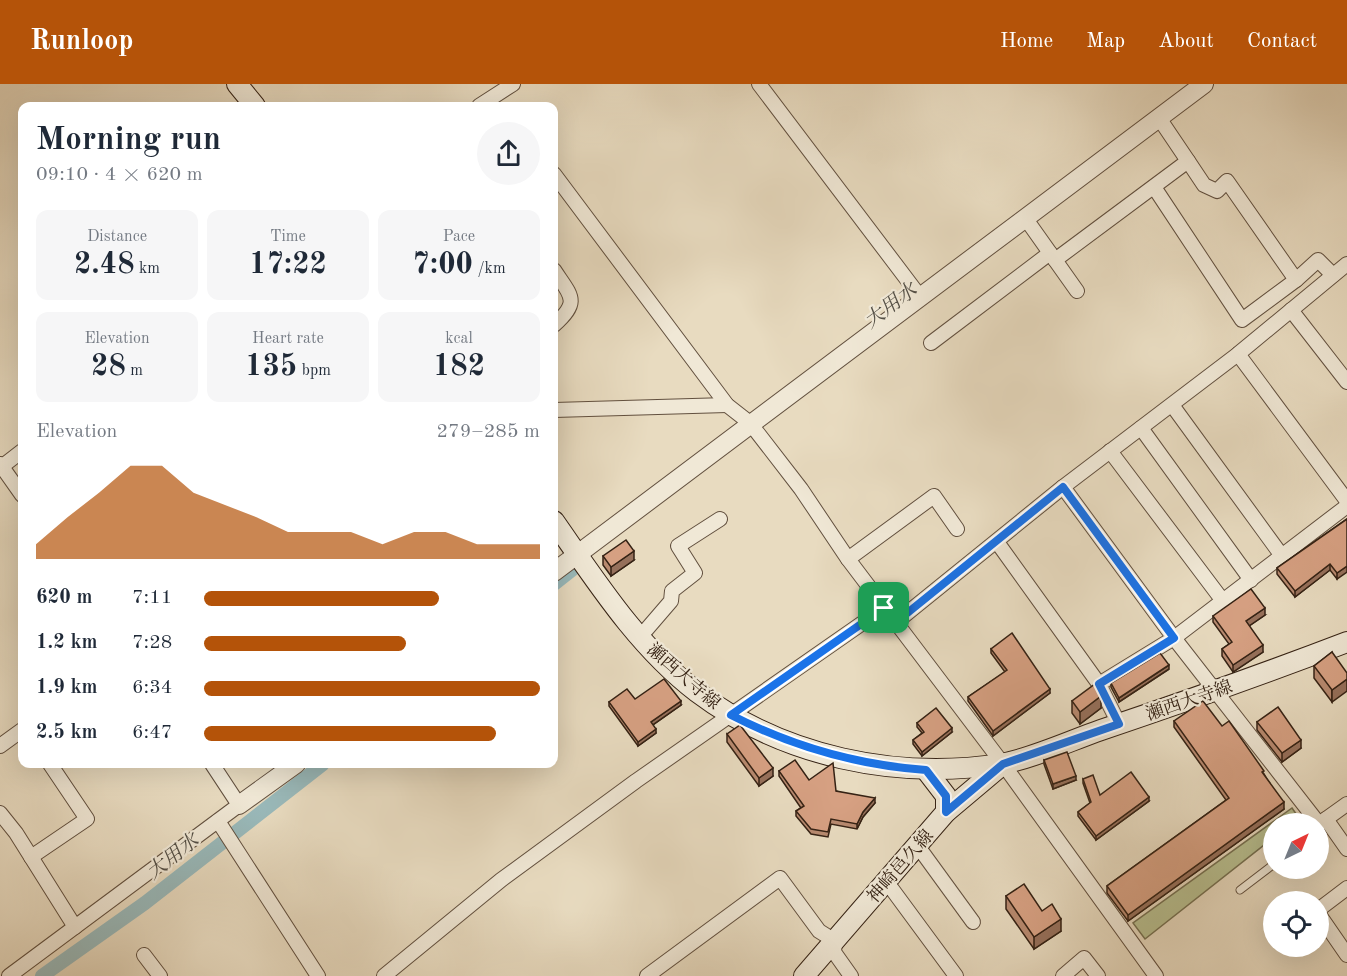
<!DOCTYPE html>
<meta charset="utf-8">
<style>
body{margin:0;font-family:"Old Standard TT","Noto Serif JP",serif;background:#f6f6f7;color:#1f2937;height:100vh;display:flex;flex-direction:column;font-size:22px;white-space:nowrap}
*{box-sizing:border-box;margin:0}
p{font-size:20px;color:#747a83}
.icon{flex:none;width:33px;height:33px;fill:none;stroke:currentColor;stroke-width:2;stroke-linecap:round;stroke-linejoin:round}
.map{position:relative;flex:1;overflow:hidden}
.details{position:absolute;left:18px;top:18px;width:540px;height:666px;display:flex;flex-direction:column;background:#fff;border-radius:12px;box-shadow:0 6px 24px #0002}
.details>*{flex:none}
.needle{width:39px;rotate:43deg}
.buttons{position:absolute;left:1263px;top:729px;display:grid;gap:12px}
.buttons a{display:grid;place-items:center;width:66px;height:66px;border-radius:50%;background:#fff;box-shadow:0 6px 24px #0002;font-size:30px}
.pin{position:absolute;display:grid;place-items:center;width:51px;height:51px;color:#fff;margin:-26px;border-radius:12px;box-shadow:0 3px 9px #0006}
.round{display:grid;place-items:center;flex:none;width:63px;height:63px;border-radius:32px;background:#f6f6f7}
.summary{display:flex;align-items:center;justify-content:space-between;height:102px;padding:0 18px}
h1{font-size:33px;font-weight:700;line-height:45px}
.figures{display:grid;grid-template-columns:repeat(3,1fr);gap:9px;height:102px;padding:6px 18px}
.figures div{display:grid;align-content:center;border-radius:12px;background:#f6f6f7;text-align:center}
.figures b{font-size:30px;font-weight:700}
.figures small{font-size:16px;font-weight:400}
.figures p{font-size:16px}
.chart{height:168px;padding:12px 18px}
.chart p{display:flex;justify-content:space-between}
.chart svg{width:100%;height:108px;margin-top:6px;fill:#b45309;opacity:.7}
ul{padding:0 18px;list-style:none;font-size:20px}
li{display:grid;grid-template-columns:96px 72px 1fr;align-items:center;height:45px}
li i{height:15px;border-radius:8px;background:#b45309}
header{display:flex;align-items:center;gap:36px;box-sizing:border-box;height:84px;padding:0 30px;background:#b45309;color:#fff}
header strong{font-size:28px}
nav{display:flex;gap:33px;margin-inline-start:auto;font-size:21px}
.map>svg:first-child{display:block}
</style>
<header>
<strong>Runloop</strong>
<nav><a>Home</a><a>Map</a><a>About</a><a>Contact</a></nav>
</header>
<div class="map">
<svg width="1347" height="892" viewBox="0 0 1347 892">
<rect width="100%" height="100%" fill="#e8dbc0"/>
<filter id="stains"><feTurbulence type="fractalNoise" baseFrequency=".00333" numOctaves="4"/><feColorMatrix values="0 0 0 0 .2 0 0 0 0 .09 0 0 0 0 .02 0 0 0 .5 -.17"/></filter>
<radialGradient id="worn" r=".72"><stop offset=".6" stop-color="#630" stop-opacity="0"/><stop offset="1" stop-color="#630" stop-opacity=".3"/></radialGradient>
<polygon fill="#b8c091" stroke="#767152" stroke-width="1.5" points="1292,724 1299,734 1292,739 1274,740 1273,754 1145,855 1133,839"/>
<g fill="none" stroke-linecap="round" stroke-linejoin="round">
<g stroke="#99b9ba" stroke-width="14">
<polyline points="554,500 573,485"/>
<polyline points="42,892 145,819 323,680"/>
</g>
<g stroke="#62503f" stroke-width="9">
<polyline id="service" points="1240,806 1274,780"/>
</g>
<g stroke="#62503f" stroke-width="16">
<g id="minor">
<polyline points="759,0 921,214"/>
<polyline points="479,22 513,0"/>
<polyline points="554,90 727,321 750,339 801,405 848,475 1003,680 1156,892"/>
<polyline points="1154,103 1242,236 1296,196 1227,97 1217,107 1204,101 1188,77"/>
<polyline points="1026,135 1077,207"/>
<polyline points="1055,176 1188,77 1159,34"/>
<path d="M554 186C571 212 581 217 554 241"/>
<polyline points="1296,196 1318,176 1333,191"/>
<polyline points="1291,226 1347,298"/>
<polyline points="931,259 1050,169"/>
<polyline points="1238,270 1347,417"/>
<polyline points="1172,321 1282,472"/>
<polyline points="554,326 727,321"/>
<polyline points="1141,344 1251,496"/>
<polyline points="1110,367 1223,517"/>
<polyline points="0,380 22,411"/>
<polyline points="0,384 22,367"/>
<polyline points="1063,403 1174,554 1099,600"/>
<polyline points="1347,422 1174,554 1319,740 1347,720"/>
<polyline points="997,458 1099,600 1119,640"/>
<polyline points="848,475 934,412 957,445"/>
<polyline points="895,539 1063,403 1238,270 1347,180"/>
<polyline points="640,553 671,517 672,507 695,489 678,462 720,435"/>
<polyline points="0,662 22,646"/>
<polyline points="0,729 16,749 75,843"/>
<polyline points="1326,735 1347,765"/>
<polyline points="218,737 318,892"/>
<polyline points="917,761 973,838"/>
<polyline points="31,773 87,735 50,680"/>
<polyline points="886,797 956,892"/>
<polyline points="1318,826 1347,804"/>
<polyline points="1318,829 1347,871"/>
<polyline points="144,871 160,892"/>
<polyline points="9,892 239,721 212,680"/>
<polyline points="384,892 501,796 636,697 884,524"/>
<polyline points="647,892 780,794 819,847 835,857 834,868 851,892"/>
<polyline points="1063,892 1084,874 1098,892"/>
</g>
</g>
<g stroke="#62503f" stroke-width="20">
<g id="tertiary">
<polyline points="554,488 1204,0"/>
<polyline points="239,721 296,680"/>
</g>
</g>
<g stroke="#352214" stroke-width="22">
<g id="secondary">
<polyline points="237,0 255,22"/>
<path d="M554 437C596 497 638 563 697 608 783 673 896 696 1001 680 1031 675 1072 656 1101 646 1184 618 1266 589 1347 558"/>
<polyline points="926,686 946,712 946,728"/>
<polyline points="804,892 946,728 1003,680"/>
</g>
</g>
<use href="#service" stroke="#f0e8d6" stroke-width="7"/>
<use href="#minor" stroke="#f0e8d6" stroke-width="14"/>
<use href="#tertiary" stroke="#f0e8d6" stroke-width="18"/>
<use href="#secondary" stroke="#f0e8d6" stroke-width="20"/>
</g>
<g fill="#b88a70" stroke="#352214" stroke-width="1.5">
<polygon points="1347,435 1337,495 1330,486 1295,513 1277,490 1277,484"/>
<polygon points="603,472 634,476 611,492 603,481"/>
<polygon points="1265,531 1249,542 1263,568 1233,588 1222,572 1222,565 1229,560 1213,538 1213,532"/>
<polygon points="991,565 1050,609 993,652 968,617 968,613 1005,588 991,569"/>
<polygon points="1332,568 1332,618 1314,594 1314,582"/>
<polygon points="1169,585 1119,618 1111,603 1111,599"/>
<polygon points="635,615 681,621 653,641 656,649 638,662 609,622 609,618"/>
<polygon points="1072,617 1101,624 1080,640 1072,629"/>
<polygon points="1174,637 1222,642 1264,690 1284,725 1128,837 1107,809 1107,802 1226,716 1174,643"/>
<polygon points="1257,638 1301,664 1282,678 1257,646"/>
<polygon points="917,639 952,648 922,672 913,660 913,656 922,649 917,643"/>
<polygon points="727,650 773,692 759,702 727,658"/>
<polygon points="1044,676 1076,696 1053,705 1044,680"/>
<polygon points="779,687 809,696 836,707 875,719 863,733 857,745 831,740 828,753 811,750 796,732 796,727 801,724 779,692"/>
<polygon points="1083,695 1100,711 1149,717 1096,756 1078,732 1078,728 1090,719 1083,699"/>
<polygon points="1006,812 1042,827 1061,847 1034,865 1006,825"/>
</g>
<g fill="#96705b" stroke="#352214" stroke-width="1.5">
<polygon points="634,467 634,476 611,492 611,483"/>
<polygon points="1330,480 1330,486 1295,513 1295,507"/>
<polygon points="1347,482 1347,488 1337,495 1337,489"/>
<polygon points="1265,524 1265,531 1246,544 1246,537"/>
<polygon points="1263,561 1263,568 1233,588 1233,581"/>
<polygon points="1169,581 1169,585 1119,618 1119,614"/>
<polygon points="1347,595 1347,607 1332,618 1332,606"/>
<polygon points="1050,605 1050,609 993,652 993,647"/>
<polygon points="1101,612 1101,624 1080,640 1080,628"/>
<polygon points="681,617 681,621 651,642 651,638"/>
<polygon points="952,644 952,648 922,672 922,668"/>
<polygon points="656,645 656,649 638,662 638,658"/>
<polygon points="1301,656 1301,664 1282,678 1282,669"/>
<polygon points="773,684 773,692 759,702 759,694"/>
<polygon points="1076,692 1076,696 1053,705 1053,700"/>
<polygon points="1149,713 1149,717 1096,756 1096,752"/>
<polygon points="875,714 875,719 863,733 857,745 857,740 863,728"/>
<polygon points="1284,718 1284,725 1128,837 1128,831"/>
<polygon points="1061,835 1061,847 1034,865 1034,853"/>
</g>
<g fill="#d6a082" stroke="#352214" stroke-width="1.5">
<polygon points="1347,435 1347,482 1337,489 1330,480 1295,507 1277,484"/>
<polygon points="626,456 634,467 611,483 603,472"/>
<polygon points="1251,505 1265,524 1246,537 1263,561 1233,581 1222,565 1232,558 1213,532"/>
<polygon points="1012,549 1050,605 993,647 968,613 1007,586 991,565"/>
<polygon points="1332,568 1347,589 1347,595 1332,606 1314,582"/>
<polygon points="1160,569 1169,581 1119,614 1111,599"/>
<polygon points="664,595 681,617 651,638 656,645 638,658 609,618 627,605 635,615"/>
<polygon points="1095,600 1101,612 1080,628 1072,617"/>
<polygon points="1203,617 1222,642 1229,637 1264,687 1262,688 1284,718 1128,831 1107,802 1229,714 1174,637"/>
<polygon points="1278,623 1301,656 1282,669 1257,638"/>
<polygon points="936,624 952,644 922,668 913,656 924,648 917,639"/>
<polygon points="740,641 773,684 759,694 727,650"/>
<polygon points="1067,668 1076,692 1053,700 1044,676"/>
<polygon points="795,676 809,696 833,679 836,707 875,714 863,728 857,740 831,735 828,748 811,745 796,727 804,722 779,687"/>
<polygon points="1131,688 1149,713 1096,752 1078,728 1091,718 1083,695 1093,691 1100,711"/>
<polygon points="1024,800 1042,827 1052,820 1061,835 1034,853 1006,812"/>
</g>
<g fill="none" stroke-linecap="round" stroke-linejoin="round">
<g stroke="#fff" stroke-width="12">
<path id="route" d="M1063 403 1174 554 1099 600 1119 640 1003 680 946 728V712L926 686C856 681 793 663 731 631L884 524 895 539Z"/>
</g>
<use href="#route" stroke="#1a73e8" stroke-width="8"/>
</g>
<g text-anchor="middle" stroke-width="4.5" stroke-linejoin="round" paint-order="stroke">
<g font-size="18" fill="#352214" stroke="#f0e8d6">
<text transform="translate(684 592) rotate(41)" y="6">瀬西大寺線</text>
<text transform="translate(1189 616) rotate(-19)" y="6">瀬西大寺線</text>
<text transform="translate(900 782) rotate(-49)" y="6">神崎邑久線</text>
</g>
<g font-size="20" font-style="italic" fill="#534f46" stroke="#f0e8d6">
<text transform="translate(890 221) rotate(-37)" y="7">大用水</text>
<text transform="translate(172 772) rotate(-38)" y="7">大用水</text>
</g>
</g>
<rect width="100%" height="100%" filter="url(#stains)"/>
<rect width="100%" height="100%" fill="url(#worn)"/>
</svg>
<div class="buttons">
<a><svg class="needle" viewBox="-14 -14 28 28"><path d="M0-13l5 13h-10z" fill="#e53935"/><path d="M0 13l5-13h-10z" fill="#747a83"/></svg></a>
<a><svg class="icon" aria-label="locate" viewBox="0 0 24 24"><circle cx="12" cy="12" r="6"/><path d="M12 2v4M12 18v4M2 12h4M18 12h4"/></svg></a>
</div>
<div class="pin" style="left:884px;top:524px;background:#1e9e55"><svg class="icon" aria-label="arrive" viewBox="0 0 24 24"><path d="M6 21V4h12l-3 4 3 4H6"/></svg></div>
<section class="details">
<div class="summary"><div><h1>Morning run</h1><p>09:10 · 4 × 620 m</p></div><a class="round"><svg class="icon" aria-label="share" viewBox="0 0 24 24"><path d="M12 15V3M7 8l5-5 5 5M5 13v7h14v-7"/></svg></a></div>
<div class="figures">
<div><p>Distance</p><b>2.48<small> km</small></b></div>
<div><p>Time</p><b>17:22</b></div>
<div><p>Pace</p><b>7:00<small> /km</small></b></div>
</div>
<div class="figures">
<div><p>Elevation</p><b>28<small> m</small></b></div>
<div><p>Heart rate</p><b>135<small> bpm</small></b></div>
<div><p>kcal</p><b>182</b></div>
</div>
<div class="chart"><p><span>Elevation</span>279–285 m</p>
<svg viewBox="0 0 160 44" preserveAspectRatio="none"><path d="M0 44V38L10 27L20 17L30 6L40 6L50 17L60 22L70 27L80 33L90 33L100 33L110 38L120 33L130 33L140 38L150 38L160 38V44z"/></svg>
</div>
<ul>
<li><b>620 m</b>7:11<i style="width:70%"></i></li>
<li><b>1.2 km</b>7:28<i style="width:60%"></i></li>
<li><b>1.9 km</b>6:34<i style="width:100%"></i></li>
<li><b>2.5 km</b>6:47<i style="width:87%"></i></li>
</ul>
</section>
</div>
